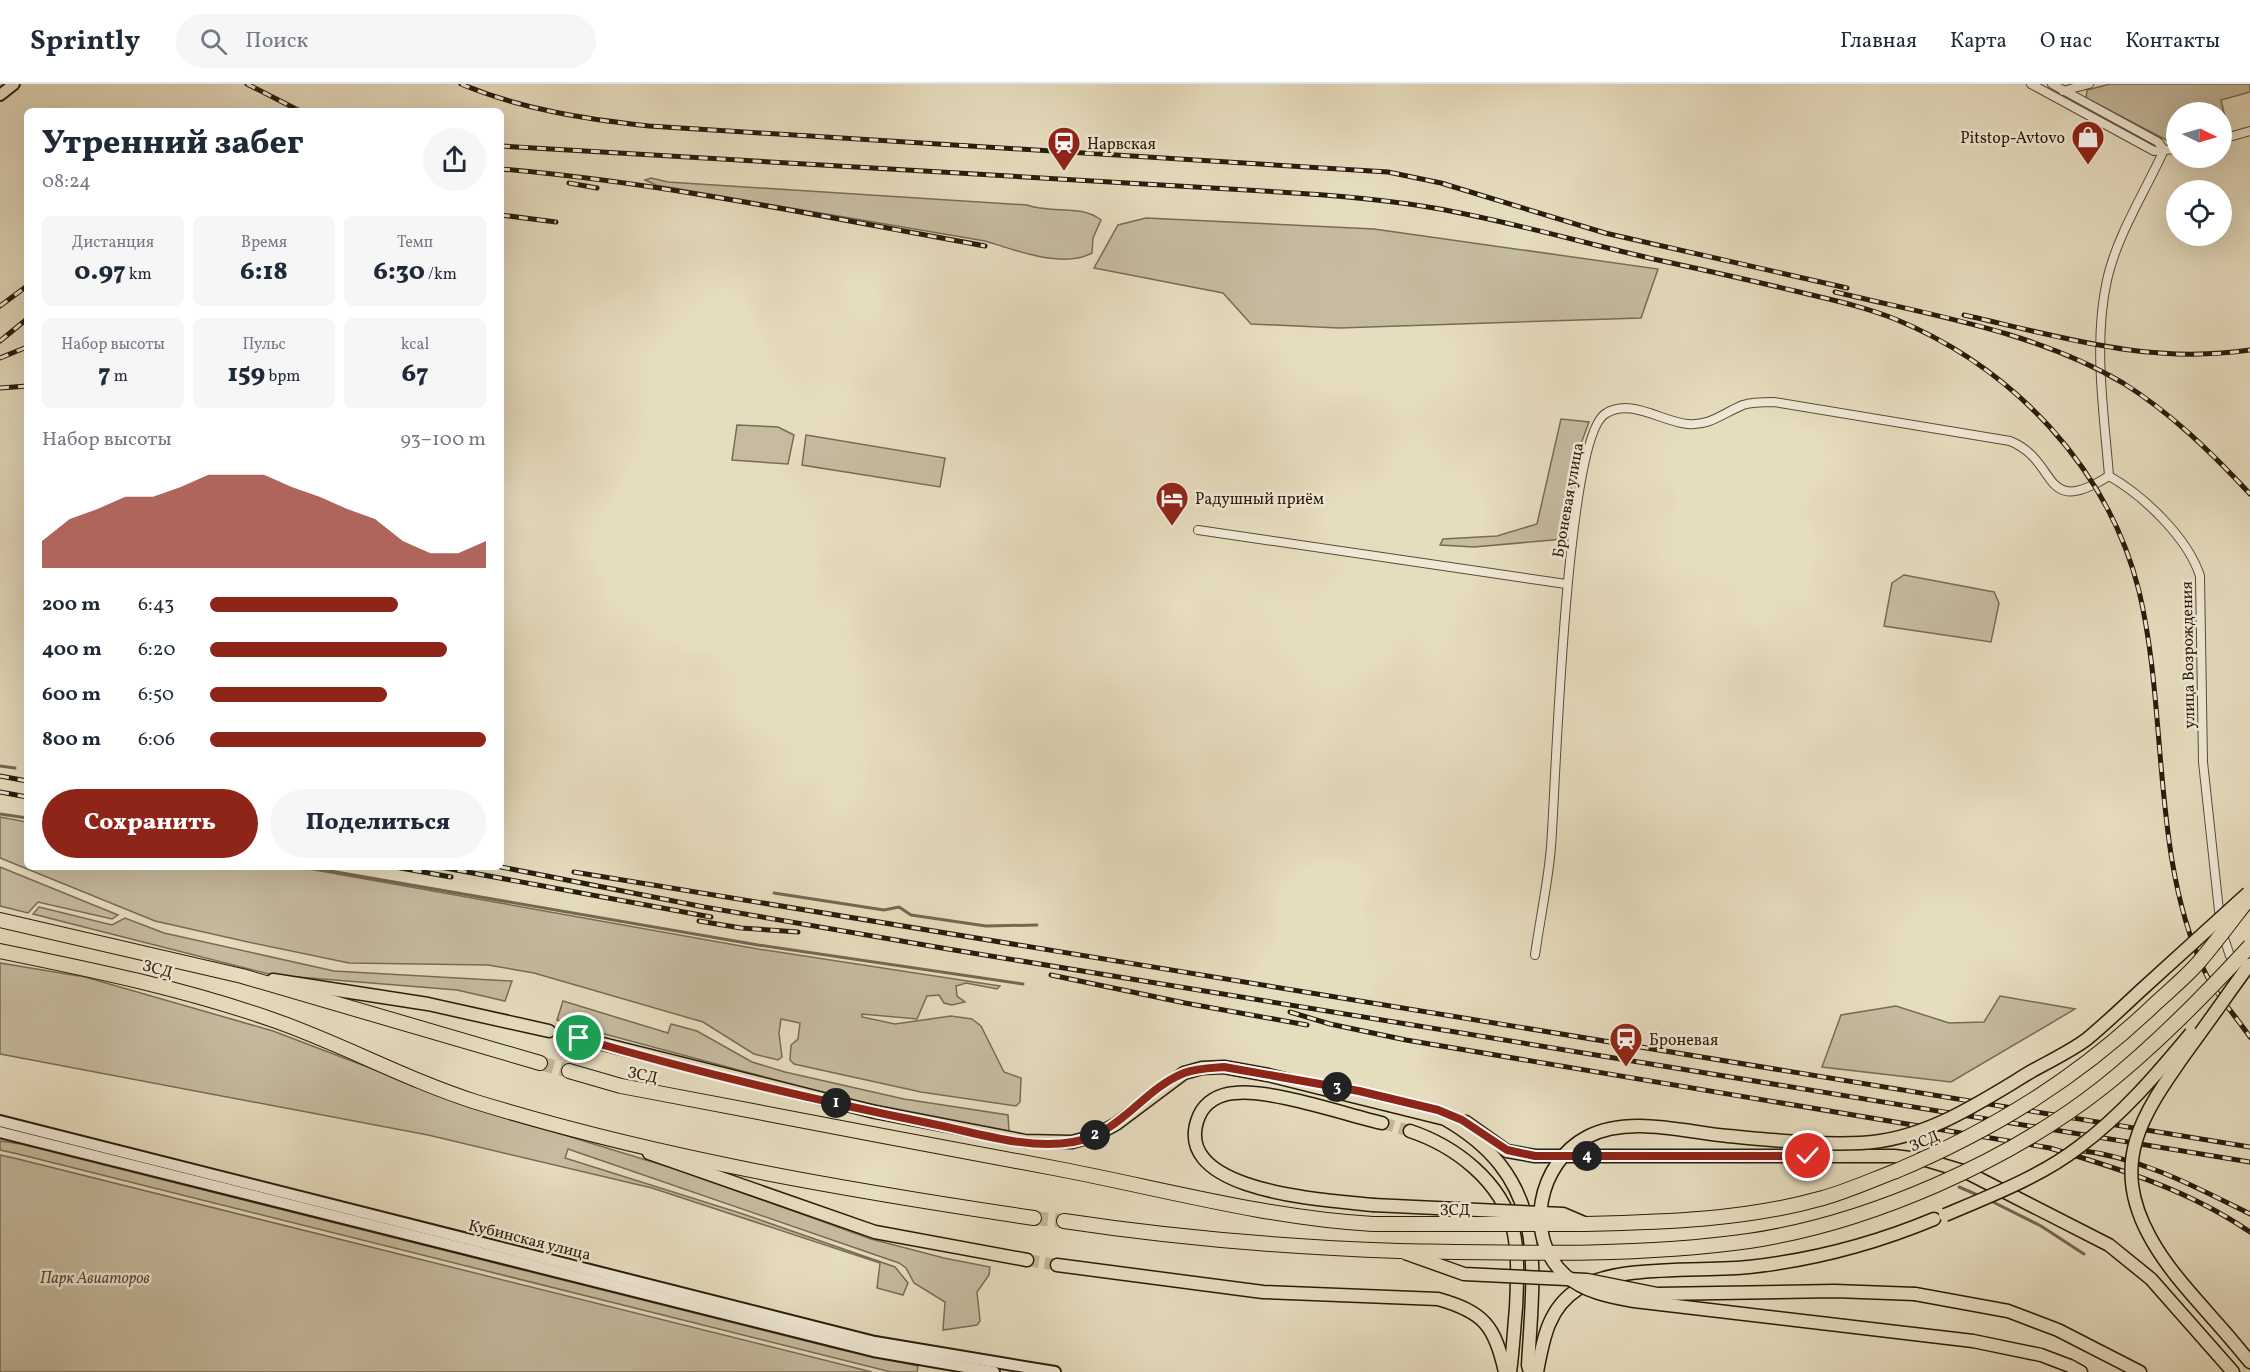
<!DOCTYPE html>
<html lang="ru">
<meta charset="utf-8">
<style>
body{margin:0;font-family:Vollkorn,serif;background:#f6f6f7;color:#1f2937;height:100vh;display:flex;flex-direction:column;font-size:22px;white-space:nowrap}
*{box-sizing:border-box;margin:0}
p{font-size:20px;color:#747a83}
.icon{flex:none;width:33px;height:33px;fill:none;stroke:currentColor;stroke-width:2;stroke-linecap:round;stroke-linejoin:round}
.map{position:relative;flex:1;overflow:hidden}
.sheet{position:absolute;left:24px;top:24px;width:480px;height:762px;display:flex;flex-direction:column;background:#fff;border-radius:9px;box-shadow:0 6px 24px #0002}
.sheet>*{flex:none}
.needle{width:39px;rotate:95deg}
.buttons{position:absolute;left:2166px;top:18px;display:grid;gap:12px}
.buttons a{display:grid;place-items:center;width:66px;height:66px;border-radius:50%;background:#fff;box-shadow:0 6px 24px #0002;font-size:30px}
.pin{position:absolute;display:grid;place-items:center;width:51px;height:51px;color:#fff;margin:-26px;border:3px solid #fff;border-radius:50%;box-shadow:0 2px 6px #0007}
.km{position:absolute;width:30px;height:30px;margin:-15px;border-radius:50%;background:#222;color:#fff;font-size:16px;line-height:30px;text-align:center}
.round{display:grid;place-items:center;flex:none;width:63px;height:63px;border-radius:32px;background:#f6f6f7}
.summary{display:flex;align-items:center;justify-content:space-between;height:102px;padding:0 18px}
h1{font-size:33px;font-weight:800;line-height:45px}
.metrics{display:grid;grid-template-columns:repeat(3,1fr);gap:9px;height:102px;padding:6px 18px}
.metrics div{display:grid;align-content:center;border-radius:9px;background:#f6f6f7;text-align:center}
.metrics b{font-size:26px;font-weight:800}
.metrics small{font-size:16px;font-weight:400}
.metrics p{font-size:16px}
.chart{height:168px;padding:12px 18px}
.chart p{display:flex;justify-content:space-between}
.chart svg{width:100%;height:108px;margin-top:6px;fill:#8f2418;opacity:.7}
.primary-button{display:flex;gap:12px;margin-top:auto;padding:12px 18px}
.primary-button a{flex:1;height:69px;border-radius:36px;background:#8f2418;color:#fff;font-size:24px;font-weight:800;line-height:69px;text-align:center}
.primary-button a+a{background:#f6f6f7;color:#1f2937}
ul{padding:0 18px;list-style:none;font-size:20px}
li{display:grid;grid-template-columns:96px 72px 1fr;align-items:center;height:45px}
li i{height:15px;border-radius:8px;background:#8f2418}
header{display:flex;align-items:center;gap:36px;box-sizing:border-box;height:84px;padding:0 30px;background:#fff;border-bottom:2px solid #e0e1e3}
header strong{font-size:28px}
nav{display:flex;gap:33px;margin-inline-start:auto;font-size:21px}
.search{width:420px;height:54px;background:#f6f6f7;display:flex;align-items:center;gap:15px;box-sizing:border-box;padding:0 21px;border-radius:33px;color:#747a83;font-size:22px}
.map>svg:first-child{display:block}
</style>
<header>
<strong>Sprintly</strong>
<div class="search"><svg class="icon" aria-label="search" viewBox="0 0 24 24"><circle cx="10" cy="10" r="6"/><path d="M15 15l6 6"/></svg>Поиск</div>
<nav><a>Главная</a><a>Карта</a><a>О нас</a><a>Контакты</a></nav>
</header>
<div class="map">
<svg width="2250" height="1288" viewBox="0 0 2250 1288">
<rect width="100%" height="100%" fill="#e6dcbe"/>
<filter id="stains"><feTurbulence type="fractalNoise" baseFrequency=".00333" numOctaves="4"/><feColorMatrix values="0 0 0 0 .2 0 0 0 0 .09 0 0 0 0 .02 0 0 0 .5 -.17"/></filter>
<radialGradient id="worn" r=".72"><stop offset=".6" stop-color="#630" stop-opacity="0"/><stop offset="1" stop-color="#630" stop-opacity=".3"/></radialGradient>
<g fill="#c6bba0" stroke="#776c56" stroke-width="1.5">
<polygon points="2110,0 2250,0 2250,8 2221,16 2228,46 2222,47 2222,28 2176,28 2176,56 2168,57 2086,14 2087,6"/>
<path d="M651 94 668 98 1027 121C1050 130 1081 120 1101 136L1093 154 1092 169C1063 185 1015 166 985 157L656 101 645 96Z"/>
<polygon points="1146,134 1374,145 1658,185 1641,234 1339,244 1251,240 1223,209 1094,184 1118,141"/>
<polygon points="1561,335 1589,338 1575,376 1564,455 1474,463 1440,461 1443,455 1497,452 1537,440"/>
<polygon points="737,341 778,343 794,351 788,380 732,376"/>
<polygon points="806,351 945,374 940,403 802,381"/>
<polygon points="1904,491 1994,508 1999,519 1991,558 1884,542 1892,499"/>
<polygon points="0,733 27,738 27,783 298,783 758,865 1000,902 997,905 966,899 956,902 957,912 965,918 952,921 944,919 939,911 927,912 917,935 862,930 862,933 895,940 951,932 972,935 981,942 1004,988 1021,994 1020,1018 1016,1022 921,1008 794,980 790,976 791,961 798,955 800,939 781,935 779,949 782,973 778,976 754,970 703,938 534,889 488,881 349,879 248,858 155,837 0,774"/>
<polygon points="0,783 118,831 112,835 38,818 28,829 0,822"/>
<polygon points="39,823 112,841 125,834 164,849 334,887 512,897 505,917 457,906 273,891 33,830"/>
<polygon points="0,879 85,893 273,947 470,1022 685,1088 871,1155 944,1174 990,1183 989,1191 977,1208 980,1237 977,1241 943,1246 945,1218 914,1199 906,1184 899,1179 568,1065 565,1074 743,1130 895,1183 908,1199 903,1211 877,1204 880,1179 652,1104 428,1051 0,970"/>
<polygon points="2000,912 2075,925 1951,998 1822,983 1841,931 1896,922 1949,939 1984,938"/>
<polygon points="563,917 668,949 671,940 697,947 752,978 785,988 904,1015 1008,1031 1009,1047 851,1016 597,948 557,936"/>
<polygon points="0,1057 21,1060 838,1265 918,1282 917,1288 891,1288 18,1070 0,1066"/>
<polygon points="0,1071 18,1075 872,1288 0,1288"/>
</g>
<g fill="none" stroke-linecap="round" stroke-linejoin="round">
<g stroke="#736852" stroke-width="3">
<polyline points="0,682 15,684"/>
<polyline points="0,730 27,734"/>
<polyline points="307,783 758,861 1023,900"/>
<polyline points="774,809 884,826 899,823 911,831 986,842 1037,841"/>
<polyline points="1959,1103 1980,1112"/>
<polyline points="1989,1116 2041,1142 2084,1170"/>
</g>
<g stroke="#c0b69a" stroke-width="12" stroke-dasharray="12 6" stroke-linecap="butt">
<polyline points="549,947 579,954"/>
<polyline points="1382,1039 1410,1047"/>
<polyline points="1027,1176 1057,1181"/>
</g>
<g stroke="#c0b69a" stroke-width="14" stroke-dasharray="14 7" stroke-linecap="butt">
<polyline points="540,979 569,987"/>
<polyline points="1034,1134 1064,1137"/>
</g>
<g stroke="#584c38" stroke-width="10">
<g id="minor">
<polyline points="2031,0 2154,67 2176,65"/>
<polyline points="2052,0 2158,58 2164,66"/>
<polyline points="2063,7 2089,0"/>
<polyline points="2222,55 2250,47"/>
<path d="M2109 392C2143 411 2188 454 2200 492L2203 678 2220 836"/>
<path d="M2109 392C2104 328 2093 260 2107 196 2117 151 2145 108 2164 66"/>
<polyline points="1198,446 1566,500"/>
<polyline points="2222,848 2230,872"/>
<path d="M1535 871C1540 835 1548 799 1551 763 1556 700 1565 357 1605 330 1630 313 1662 338 1688 340 1710 342 1723 329 1743 321 1752 318 1764 318 1774 318L2010 357C2060 377 2040 435 2109 392"/>
</g>
</g>
<g stroke="#281c0b" stroke-width="14">
<g id="secondary">
<polyline points="0,11 14,0"/>
<polyline points="0,1037 875,1258 1055,1288"/>
<polyline points="0,1048 873,1267 994,1288"/>
</g>
</g>
<g stroke="#281c0b" stroke-width="15">
<g id="primary">
<polyline points="273,896 428,920 549,947"/>
<path d="M579 954 875 1028 1025 1057 1072 1058 1094 1052 1116 1040 1184 989 1202 984 1224 983 1268 991 1445 1035C1549 1095 1534 1177 1528 1281L1530 1288"/>
<polyline points="1466,1038 1507,1067 1535,1072 1894,1072 1926,1076 1966,1088 2109,1161 2151,1195 2233,1288"/>
<path d="M1410 1047C1455 1062 1501 1097 1513 1145 1519 1171 1517 1198 1516 1224 1514 1245 1513 1267 1510 1288"/>
<polyline points="649,1069 875,1148 1027,1176"/>
<path d="M1373 1121C1329 1116 1167 1109 1199 1032 1205 1018 1219 1010 1235 1009 1271 1005 1344 1030 1382 1039"/>
<path d="M1057 1181 1263 1208 1438 1215C1484 1228 1495 1242 1505 1288"/>
<polyline points="1915,1210 2008,1227 2058,1246 2140,1288"/>
<polyline points="2235,1260 2250,1278"/>
<polyline points="2070,1282 2081,1288"/>
<path d="M1537 1288C1543 1256 1548 1224 1578 1205 1616 1180 1702 1188 1749 1183 1813 1176 1874 1160 1934 1135"/>
</g>
</g>
<g stroke="#281c0b" stroke-width="16">
<g id="motorway">
<polyline points="0,836 242,892 540,979"/>
<path d="M0 867C93 886 186 905 276 937 344 961 407 996 476 1018 658 1074 846 1106 1034 1134"/>
<path d="M569 987 621 1002C767 1031 913 1057 1059 1085 1163 1105 1267 1134 1373 1140"/>
<path d="M1064 1137C1176 1154 1286 1163 1399 1167"/>
<path d="M1585 1140C1665 1138 1745 1136 1823 1114 1848 1107 1872 1096 1896 1087"/>
</g>
</g>
<use href="#minor" stroke="#efe8d5" stroke-width="8"/>
<use href="#secondary" stroke="#efe8d5" stroke-width="10"/>
<use href="#primary" stroke="#e6dcbe" stroke-width="12"/>
<use href="#motorway" stroke="#e6dcbe" stroke-width="14"/>
<g stroke="#281c0b" stroke-width="5">
<g id="rail">
<polyline points="247,0 300,27"/>
<path d="M461 0C521 25 584 35 649 42L1388 88 1441 99 1605 149 1847 204"/>
<path d="M501 62 1279 108C1331 111 1382 115 1434 124 1509 137 1583 159 1658 176 1704 186 1749 196 1795 207 1828 215 1863 222 1895 235 2012 283 2108 383 2139 507 2168 628 2151 772 2204 886 2215 910 2235 931 2250 953"/>
<path d="M501 85C664 99 824 133 985 162"/>
<polyline points="569,99 597,104"/>
<polyline points="501,131 556,138"/>
<path d="M1835 208C1931 231 2037 248 2123 299 2171 329 2212 369 2250 410"/>
<polyline points="0,222 27,202"/>
<path d="M1964 231C2062 253 2149 281 2250 266"/>
<polyline points="0,257 27,235"/>
<polyline points="0,274 27,263"/>
<polyline points="0,304 27,302"/>
<polyline points="0,692 27,697"/>
<polyline points="0,708 27,713"/>
<polyline points="395,783 451,793"/>
<polyline points="440,783 711,833"/>
<polyline points="501,783 704,823 948,865 2250,1078"/>
<polyline points="574,788 2250,1063"/>
<polyline points="699,837 741,844 798,848"/>
<polyline points="1051,891 1185,919 1307,941"/>
<path d="M1290 928 1330 940 1406 956 2050 1064C2120 1085 2189 1106 2250 1148"/>
<path d="M2077 1066C2140 1073 2194 1102 2250 1130"/>
</g>
</g>
<use href="#rail" stroke="#efe8d5" stroke-width="3" stroke-dasharray="9" stroke-linecap="butt"/>
<g stroke="#281c0b" stroke-width="15" stroke-linecap="butt">
<g id="primary-bridge">
<polyline points="1373,1121 1563,1130 1584,1139"/>
<path d="M1945 1131C1990 1112 2040 1093 2079 1063 2122 1031 2157 990 2191 949"/>
<polyline points="1405,1169 1464,1190 1587,1196 1657,1210 1835,1207 1915,1210"/>
<path d="M2235 1260C2207 1226 2171 1192 2150 1153 2109 1079 2142 1031 2185 970 2207 940 2228 910 2249 881"/>
<path d="M2070 1282 2041 1271 1973 1257 1634 1217C1610 1213 1584 1208 1565 1191 1522 1152 1539 1078 1587 1053 1628 1031 1685 1048 1728 1052 1772 1056 1817 1061 1861 1059 1925 1056 1979 1019 2032 987 2050 977 2071 967 2087 955 2105 940 2122 924 2139 908 2175 875 2212 842 2248 809"/>
</g>
</g>
<g stroke="#281c0b" stroke-width="16" stroke-linecap="butt">
<g id="motorway-bridge">
<path d="M1896 1087C1995 1045 2079 993 2156 919 2170 906 2186 893 2199 878 2217 857 2233 835 2250 813"/>
<polyline points="1373,1140 1585,1140"/>
<path d="M1399 1167C1515 1169 1634 1173 1749 1157 1869 1139 2008 1078 2103 1003 2156 961 2204 912 2250 862"/>
</g>
</g>
<use href="#primary-bridge" stroke="#e6dcbe" stroke-width="12"/>
<use href="#motorway-bridge" stroke="#e6dcbe" stroke-width="14"/>
</g>
<g fill="none" stroke-linecap="round" stroke-linejoin="round">
<g stroke="#fff" stroke-width="12">
<path id="route" d="M579 954C695 988 815 1016 933 1040 977 1049 1028 1066 1073 1058 1122 1049 1142 1006 1184 989 1197 984 1210 984 1224 983L1359 1007 1438 1026 1462 1036 1507 1066 1535 1072H1808"/>
</g>
<use href="#route" stroke="#8f2418" stroke-width="8"/>
</g>
<defs>
<g id="shop-pin" transform="scale(1.725)"><path d="M0 17L-7.5 6A9.5 9.5 0 1 1 7.5 6Z" fill="#8f2418" stroke="#efe8d5"/><path d="M-5-2.5h2.3a2.7 3.5 0 0 1 5.4 0H5L5.5 6h-11ZM-1.5-2.5h3a1.5 2.3 0 0 0-3 0Z" fill="#fff"/></g>
<g id="station-pin" transform="scale(1.725)"><path d="M0 17L-7.5 6A9.5 9.5 0 1 1 7.5 6Z" fill="#8f2418" stroke="#efe8d5"/><path d="M-3-6H3Q5-6 5-4V2Q5 4 3 4L4.5 6H3L1.5 4h-3L-3 6H-4.5L-3 4Q-5 4-5 2V-4Q-5-6-3-6ZM-3.5-4v3h7v-3ZM-3.5 1v1.5H-2V1ZM2 1v1.5H3.5V1Z" fill="#fff"/></g>
<g id="hotel-pin" transform="scale(1.725)"><path d="M0 17L-7.5 6A9.5 9.5 0 1 1 7.5 6Z" fill="#8f2418" stroke="#efe8d5"/><path d="M-6-4.5h1.5V1H6V5H4.5V3h-9V5H-6ZM-4 0a1.8 1.8 0 1 1 3.6 0ZM.5 0V-2.5h3Q6-2.5 6 0Z" fill="#fff"/></g>
</defs>
<g fill-rule="evenodd">
<use href="#shop-pin" x="2088" y="53"/>
<use href="#station-pin" x="1064" y="59"/>
<use href="#hotel-pin" x="1172" y="414"/>
<use href="#station-pin" x="1626" y="955"/>
</g>
<g text-anchor="middle" stroke-width="5" stroke-linejoin="round" paint-order="stroke">
<g font-size="16" fill="#281c0b" stroke="#efe8d5" text-anchor="start">
<text x="2065" y="59" text-anchor="end">Pitstop-Avtovo</text>
<text x="1087" y="65">Нарвская</text>
<text x="1195" y="420">Радушный приём</text>
<text x="1649" y="961">Броневая</text>
</g>
<g font-size="16" fill="#281c0b" stroke="#efe8d5">
<text transform="translate(1567 416) rotate(-80)" y="6">Броневая улица</text>
<text transform="translate(2187 571) rotate(-91)" y="6">улица Возрождения</text>
<text transform="translate(158 884) rotate(15)" y="6">ЗСД</text>
<text transform="translate(643 990) rotate(12)" y="6">ЗСД</text>
<text transform="translate(1924 1056) rotate(-24)" y="6">ЗСД</text>
<text transform="translate(1455 1125) rotate(-1)" y="6">ЗСД</text>
<text transform="translate(530 1155) rotate(14)" y="6">Кубинская улица</text>
</g>
<g font-size="16" font-style="italic" fill="#574c38" stroke="#efe8d5">
<text x="95" y="1199">Парк Авиаторов</text>
</g>
</g>
<rect width="100%" height="100%" filter="url(#stains)"/>
<rect width="100%" height="100%" fill="url(#worn)"/>
</svg>
<div class="buttons">
<a><svg class="needle" viewBox="-14 -14 28 28"><path d="M0-13l5 13h-10z" fill="#e53935"/><path d="M0 13l5-13h-10z" fill="#747a83"/></svg></a>
<a><svg class="icon" aria-label="locate" viewBox="0 0 24 24"><circle cx="12" cy="12" r="6"/><path d="M12 2v4M12 18v4M2 12h4M18 12h4"/></svg></a>
</div>
<div class="pin" style="left:579px;top:954px;background:#1e9e55"><svg class="icon" aria-label="arrive" viewBox="0 0 24 24"><path d="M6 21V4h12l-3 4 3 4H6"/></svg></div>
<div class="pin" style="left:1808px;top:1072px;background:#d93025"><svg class="icon" aria-label="check" viewBox="0 0 24 24"><path d="M5 12l5 5 9-10"/></svg></div>
<b class="km" style="left:836px;top:1019px">1</b>
<b class="km" style="left:1095px;top:1051px">2</b>
<b class="km" style="left:1337px;top:1003px">3</b>
<b class="km" style="left:1587px;top:1072px">4</b>
<section class="sheet">
<div class="summary"><div><h1>Утренний забег</h1><p>08:24</p></div><a class="round"><svg class="icon" aria-label="share" viewBox="0 0 24 24"><path d="M12 15V3M7 8l5-5 5 5M5 13v7h14v-7"/></svg></a></div>
<div class="metrics">
<div><p>Дистанция</p><b>0.97<small> km</small></b></div>
<div><p>Время</p><b>6:18</b></div>
<div><p>Темп</p><b>6:30<small> /km</small></b></div>
</div>
<div class="metrics">
<div><p>Набор высоты</p><b>7<small> m</small></b></div>
<div><p>Пульс</p><b>159<small> bpm</small></b></div>
<div><p>kcal</p><b>67</b></div>
</div>
<div class="chart"><p><span>Набор высоты</span>93–100 m</p>
<svg viewBox="0 0 160 44" preserveAspectRatio="none"><path d="M0 44V33L10 24L20 20L30 15L40 15L50 11L60 6L70 6L80 6L90 11L100 15L110 20L120 24L130 33L140 38L150 38L160 33V44z"/></svg>
</div>
<ul>
<li><b>200 m</b>6:43<i style="width:68%"></i></li>
<li><b>400 m</b>6:20<i style="width:86%"></i></li>
<li><b>600 m</b>6:50<i style="width:64%"></i></li>
<li><b>800 m</b>6:06<i style="width:100%"></i></li>
</ul>
<div class="primary-button"><a>Сохранить</a><a>Поделиться</a></div>
</section>
</div>
